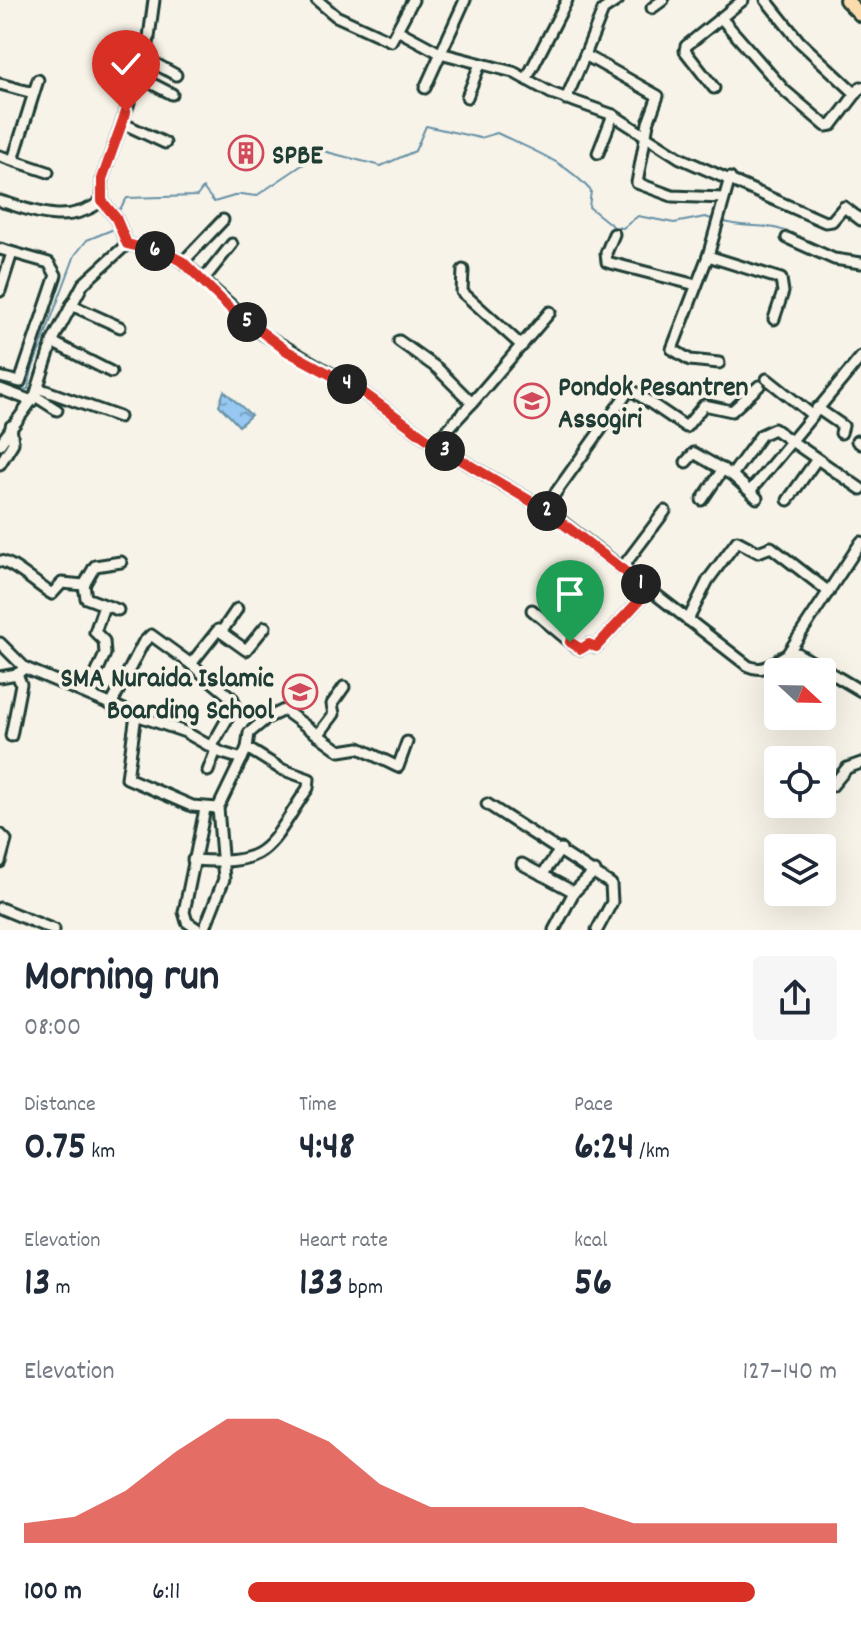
<!DOCTYPE html>
<meta charset="utf-8">
<style>
body{margin:0;font-family:Dekko,sans-serif;background:#f6f6f7;color:#1f2937;height:100vh;display:flex;flex-direction:column;font-size:30px;white-space:nowrap}
*{box-sizing:border-box;margin:0}
p{font-size:26px;color:#747a83}
.icon{flex:none;width:44px;height:44px;fill:none;stroke:currentColor;stroke-width:2;stroke-linecap:round;stroke-linejoin:round}
.map{position:relative;height:930px;overflow:hidden}
.details{display:flex;flex-direction:column;background:#fff;flex:1}
.details>*{flex:none}
.needle{width:52px;rotate:112deg}
.controls{position:absolute;left:764px;top:658px;display:grid;gap:16px}
.controls a{display:grid;place-items:center;width:72px;height:72px;border-radius:8px;background:#fff;box-shadow:0 8px 32px #0002;font-size:40px}
.pin{position:absolute;display:grid;place-items:center;width:68px;height:68px;color:#fff;margin:-82px -34px;border-radius:50% 50% 50% 0;rotate:-45deg;box-shadow:0 0 8px #0007}
.pin .icon{rotate:45deg}
.km{position:absolute;width:40px;height:40px;margin:-20px;border-radius:50%;background:#222;color:#fff;font-size:22px;line-height:40px;text-align:center}
.round{display:grid;place-items:center;flex:none;width:84px;height:84px;border-radius:8px;background:#f6f6f7}
.overview{display:flex;align-items:center;justify-content:space-between;height:136px;padding:0 24px}
h1{font-size:44px;font-weight:700;line-height:60px}
.figures{display:grid;grid-template-columns:repeat(3,1fr);gap:12px;height:136px;padding:8px 24px}
.figures div{display:grid;align-content:center}
.figures b{font-size:40px;font-weight:700}
.figures small{font-size:22px;font-weight:400}
.figures p{font-size:22px}
.chart{height:224px;padding:16px 24px}
.chart p{display:flex;justify-content:space-between}
.chart svg{width:100%;height:144px;margin-top:8px;fill:#d93025;opacity:.7}
ul{padding:0 24px;list-style:none;font-size:26px}
li{display:grid;grid-template-columns:128px 96px 1fr;align-items:center;height:60px}
li i{height:20px;border-radius:10px;background:#d93025}
.map>svg:first-child{display:block}
</style>
<div class="map">
<svg width="861" height="930" viewBox="0 0 861 930">
<defs>
<pattern id="water-ripples" width="26" height="14" patternUnits="userSpaceOnUse" patternTransform="scale(2)"><rect width="26" height="14" fill="#96c8f2"/><path d="M2 4q2-2 4 0t4 0M15 11q2-2 4 0t4 0" fill="none" stroke="#7aa4c5"/></pattern>
</defs>
<rect width="100%" height="100%" fill="#f7f3e8"/>
<filter id="ink" filterUnits="userSpaceOnUse"><feTurbulence type="fractalNoise" baseFrequency=".0125" numOctaves="2"/><feDisplacementMap in="SourceGraphic" scale="16" xChannelSelector="R" yChannelSelector="G"/><feConvolveMatrix kernelMatrix="1 2 1 2 8 2 1 2 1" color-interpolation-filters="sRGB"/></filter>
<g filter="url(#ink)">
<polygon fill="url(#water-ripples)" stroke="#6690a6" stroke-width="2" points="224,391 251,415 239,426 219,405"/>
<g fill="none" stroke-linecap="round" stroke-linejoin="round">
<g stroke="#6690a6" stroke-width="2">
<path d="M118 212 127 198 197 196 203 188 214 202 241 194 256 196 323 151 381 166 415 151 426 126 480 138 497 133C532 150 565 161 591 191L589 207 614 227 623 228 638 216 674 223 705 217 715 220"/>
<path d="M722 221C745 230 771 221 792 235"/>
<polyline points="846,257 861,256"/>
<polyline points="0,383 17,391 28,389 32,370 75,255 87,240 114,229"/>
</g>
<g stroke="#1f3d34" stroke-width="15">
<g id="minor">
<polyline points="317,0 336,16 391,41 413,0"/>
<polyline points="618,0 603,10 585,55 658,96 648,123 637,183 672,196 723,198"/>
<polyline points="766,0 799,41 856,94"/>
<polyline points="652,8 663,0"/>
<polyline points="721,18 785,91 826,126 832,125 861,87"/>
<polyline points="399,31 440,53 513,72 551,93 613,115 680,158 825,222 832,221 844,207 861,220"/>
<polyline points="143,57 176,75"/>
<polyline points="137,76 172,94"/>
<polyline points="527,78 567,0"/>
<polyline points="0,84 33,93"/>
<polyline points="425,88 465,0"/>
<polyline points="714,88 685,51 686,46 743,0"/>
<polyline points="467,97 480,64"/>
<polyline points="566,99 585,55"/>
<polyline points="122,123 165,143"/>
<polyline points="598,153 613,115"/>
<polyline points="0,156 48,172"/>
<polyline points="13,160 38,80"/>
<path d="M0 201C36 212 67 226 102 201"/>
<polyline points="614,234 606,253 607,262 696,285"/>
<polyline points="787,238 834,259 861,263"/>
<path d="M127 244 168 254 183 262 263 334 361 391 434 444 548 511 748 666C770 676 776 653 797 653L861 691"/>
<polyline points="127,244 116,218 102,201 102,179 147,52 154,0"/>
<polyline points="0,249 49,263 56,275 20,382 0,377"/>
<polyline points="708,256 781,279 783,292 774,319"/>
<polyline points="183,262 223,220"/>
<polyline points="463,270 462,292 522,346"/>
<polyline points="204,279 232,244"/>
<polyline points="0,291 12,253"/>
<polyline points="71,305 120,327"/>
<polyline points="399,341 437,368 472,403 434,444"/>
<polyline points="52,342 111,372"/>
<polyline points="719,363 690,360 672,349 708,256 730,178"/>
<polyline points="767,379 811,414"/>
<polyline points="38,388 119,417"/>
<polyline points="0,389 32,401"/>
<polyline points="35,396 57,410"/>
<polyline points="472,403 550,312"/>
<polyline points="817,408 843,426 841,433"/>
<polyline points="857,441 861,444"/>
<polyline points="0,444 35,396 53,340 83,284 127,244"/>
<polyline points="686,462 694,453 732,475 757,498"/>
<polyline points="0,464 13,443 11,426"/>
<polyline points="732,475 761,435 774,429 861,489"/>
<polyline points="751,490 861,357"/>
<polyline points="702,500 723,469"/>
<polyline points="788,500 817,459"/>
<polyline points="544,509 630,389 686,427 704,405 732,411 759,386"/>
<path d="M0 561C14 563 37 585 52 594L62 583 84 585 86 598 118 610"/>
<polyline points="622,568 665,511"/>
<polyline points="84,585 95,566 121,562"/>
<polyline points="532,610 575,646 581,649 589,644 596,647 649,590"/>
<polyline points="688,620 708,580 737,541 758,552 771,547 829,592"/>
<polyline points="222,631 237,609"/>
<polyline points="0,643 25,668"/>
<polyline points="788,653 861,542"/>
<polyline points="0,677 17,674 25,668 136,715 185,732 222,753 242,759"/>
<polyline points="88,692 105,654 104,641 95,632 104,606"/>
<polyline points="111,705 143,643 151,635 191,664"/>
<polyline points="136,715 127,778 192,806 218,808"/>
<polyline points="318,735 334,714 332,704 344,687"/>
<polyline points="11,736 21,684 17,674"/>
<polyline points="213,744 235,705 233,699 191,664 218,630 246,650 265,627"/>
<polyline points="208,771 216,750"/>
<polyline points="822,782 832,786 847,768 861,763"/>
<polyline points="487,804 611,884 612,902 597,930"/>
<polyline points="0,834 6,840 0,862"/>
<path d="M193 860C271 866 267 848 308 788L309 779 281 769 247 748"/>
<polyline points="522,864 574,892"/>
<polyline points="542,875 561,849"/>
<polyline points="0,908 54,930"/>
<polyline points="199,930 187,922 184,912 205,809"/>
<polyline points="204,930 224,879 218,808 247,748 249,733 267,718 284,710 340,751 359,748 398,767 407,742"/>
<polyline points="554,930 574,892 595,871"/>
</g>
</g>
<g stroke="#1f3d34" stroke-width="18">
<polyline id="major" points="846,0 861,15"/>
</g>
<use href="#minor" stroke="#f7f3e8" stroke-width="9"/>
<use href="#major" stroke="#fcdcac" stroke-width="12"/>
</g>
</g>
<g fill="none" stroke-linecap="round" stroke-linejoin="round" filter="url(#ink)">
<g stroke="#fff" stroke-width="16">
<polyline id="route" points="126,112 102,179 102,201 116,218 127,244 168,254 183,262 231,309 287,351 361,391 434,444 544,509 649,590 596,647 589,644 581,649 570,642"/>
</g>
<use href="#route" stroke="#d93025" stroke-width="10"/>
</g>
<defs>
<g id="building-ring" transform="scale(1.8)"><circle r="9.5" fill="#f7f3e8" stroke="#d1495b" stroke-width="1.5"/><path d="M-4-6H4V6H1V3H-1V6H-4ZM-2.5-4.3h1.7v1.8h-1.7ZM.8-4.3h1.7v1.8H.8ZM-2.5-1h1.7V.8h-1.7ZM.8-1h1.7V.8H.8Z" fill="#d1495b"/></g>
<g id="school-ring" transform="scale(1.8)"><circle r="9.5" fill="#f7f3e8" stroke="#d1495b" stroke-width="1.5"/><path d="M0-5L7-2L0 1L-7-2ZM-4 1L0 2.5L4 1V4Q0 6-4 4Z" fill="#d1495b"/></g>
</defs>
<g fill-rule="evenodd">
<use href="#building-ring" x="246" y="153"/>
<use href="#school-ring" x="532" y="401"/>
<use href="#school-ring" x="300" y="692"/>
</g>
<g text-anchor="middle" stroke-width="7" stroke-linejoin="round" paint-order="stroke">
<g font-size="28" font-weight="bold" fill="#1f3d34" stroke="#f7f3e8" text-anchor="start">
<text x="272" y="163">SPBE</text>
<text x="558" y="395">Pondok Pesantren<tspan x="558" dy="32">Assogiri</tspan></text>
<text x="274" y="686" text-anchor="end">SMA Nuraida Islamic<tspan x="274" dy="32">Boarding School</tspan></text>
</g>
</g>
</svg>
<div class="controls">
<a><svg class="needle" viewBox="-14 -14 28 28"><path d="M0-13l5 13h-10z" fill="#e53935"/><path d="M0 13l5-13h-10z" fill="#747a83"/></svg></a>
<a><svg class="icon" aria-label="locate" viewBox="0 0 24 24"><circle cx="12" cy="12" r="6"/><path d="M12 2v4M12 18v4M2 12h4M18 12h4"/></svg></a>
<a><svg class="icon" aria-label="layers" viewBox="0 0 24 24"><path d="M12 4l9 5-9 5-9-5zM3 14l9 5 9-5"/></svg></a>
</div>
<div class="pin" style="left:570px;top:642px;background:#1e9e55"><svg class="icon" aria-label="arrive" viewBox="0 0 24 24"><path d="M6 21V4h12l-3 4 3 4H6"/></svg></div>
<div class="pin" style="left:126px;top:112px;background:#d93025"><svg class="icon" aria-label="check" viewBox="0 0 24 24"><path d="M5 12l5 5 9-10"/></svg></div>
<b class="km" style="left:641px;top:584px">1</b>
<b class="km" style="left:547px;top:511px">2</b>
<b class="km" style="left:445px;top:451px">3</b>
<b class="km" style="left:347px;top:384px">4</b>
<b class="km" style="left:247px;top:322px">5</b>
<b class="km" style="left:155px;top:251px">6</b>
</div>
<section class="details">
<div class="overview"><div><h1>Morning run</h1><p>08:00</p></div><a class="round"><svg class="icon" aria-label="share" viewBox="0 0 24 24"><path d="M12 15V3M7 8l5-5 5 5M5 13v7h14v-7"/></svg></a></div>
<div class="figures">
<div><p>Distance</p><b>0.75<small> km</small></b></div>
<div><p>Time</p><b>4:48</b></div>
<div><p>Pace</p><b>6:24<small> /km</small></b></div>
</div>
<div class="figures">
<div><p>Elevation</p><b>13<small> m</small></b></div>
<div><p>Heart rate</p><b>133<small> bpm</small></b></div>
<div><p>kcal</p><b>56</b></div>
</div>
<div class="chart"><p><span>Elevation</span>127–140 m</p>
<svg viewBox="0 0 160 44" preserveAspectRatio="none"><path d="M0 44V38L10 36L20 28L30 16L40 6L50 6L60 13L70 26L80 33L90 33L100 33L110 33L120 38L130 38L140 38L150 38L160 38V44z"/></svg>
</div>
<ul>
<li><b>100 m</b>6:11<i style="width:86%"></i></li>
</ul>
</section>
